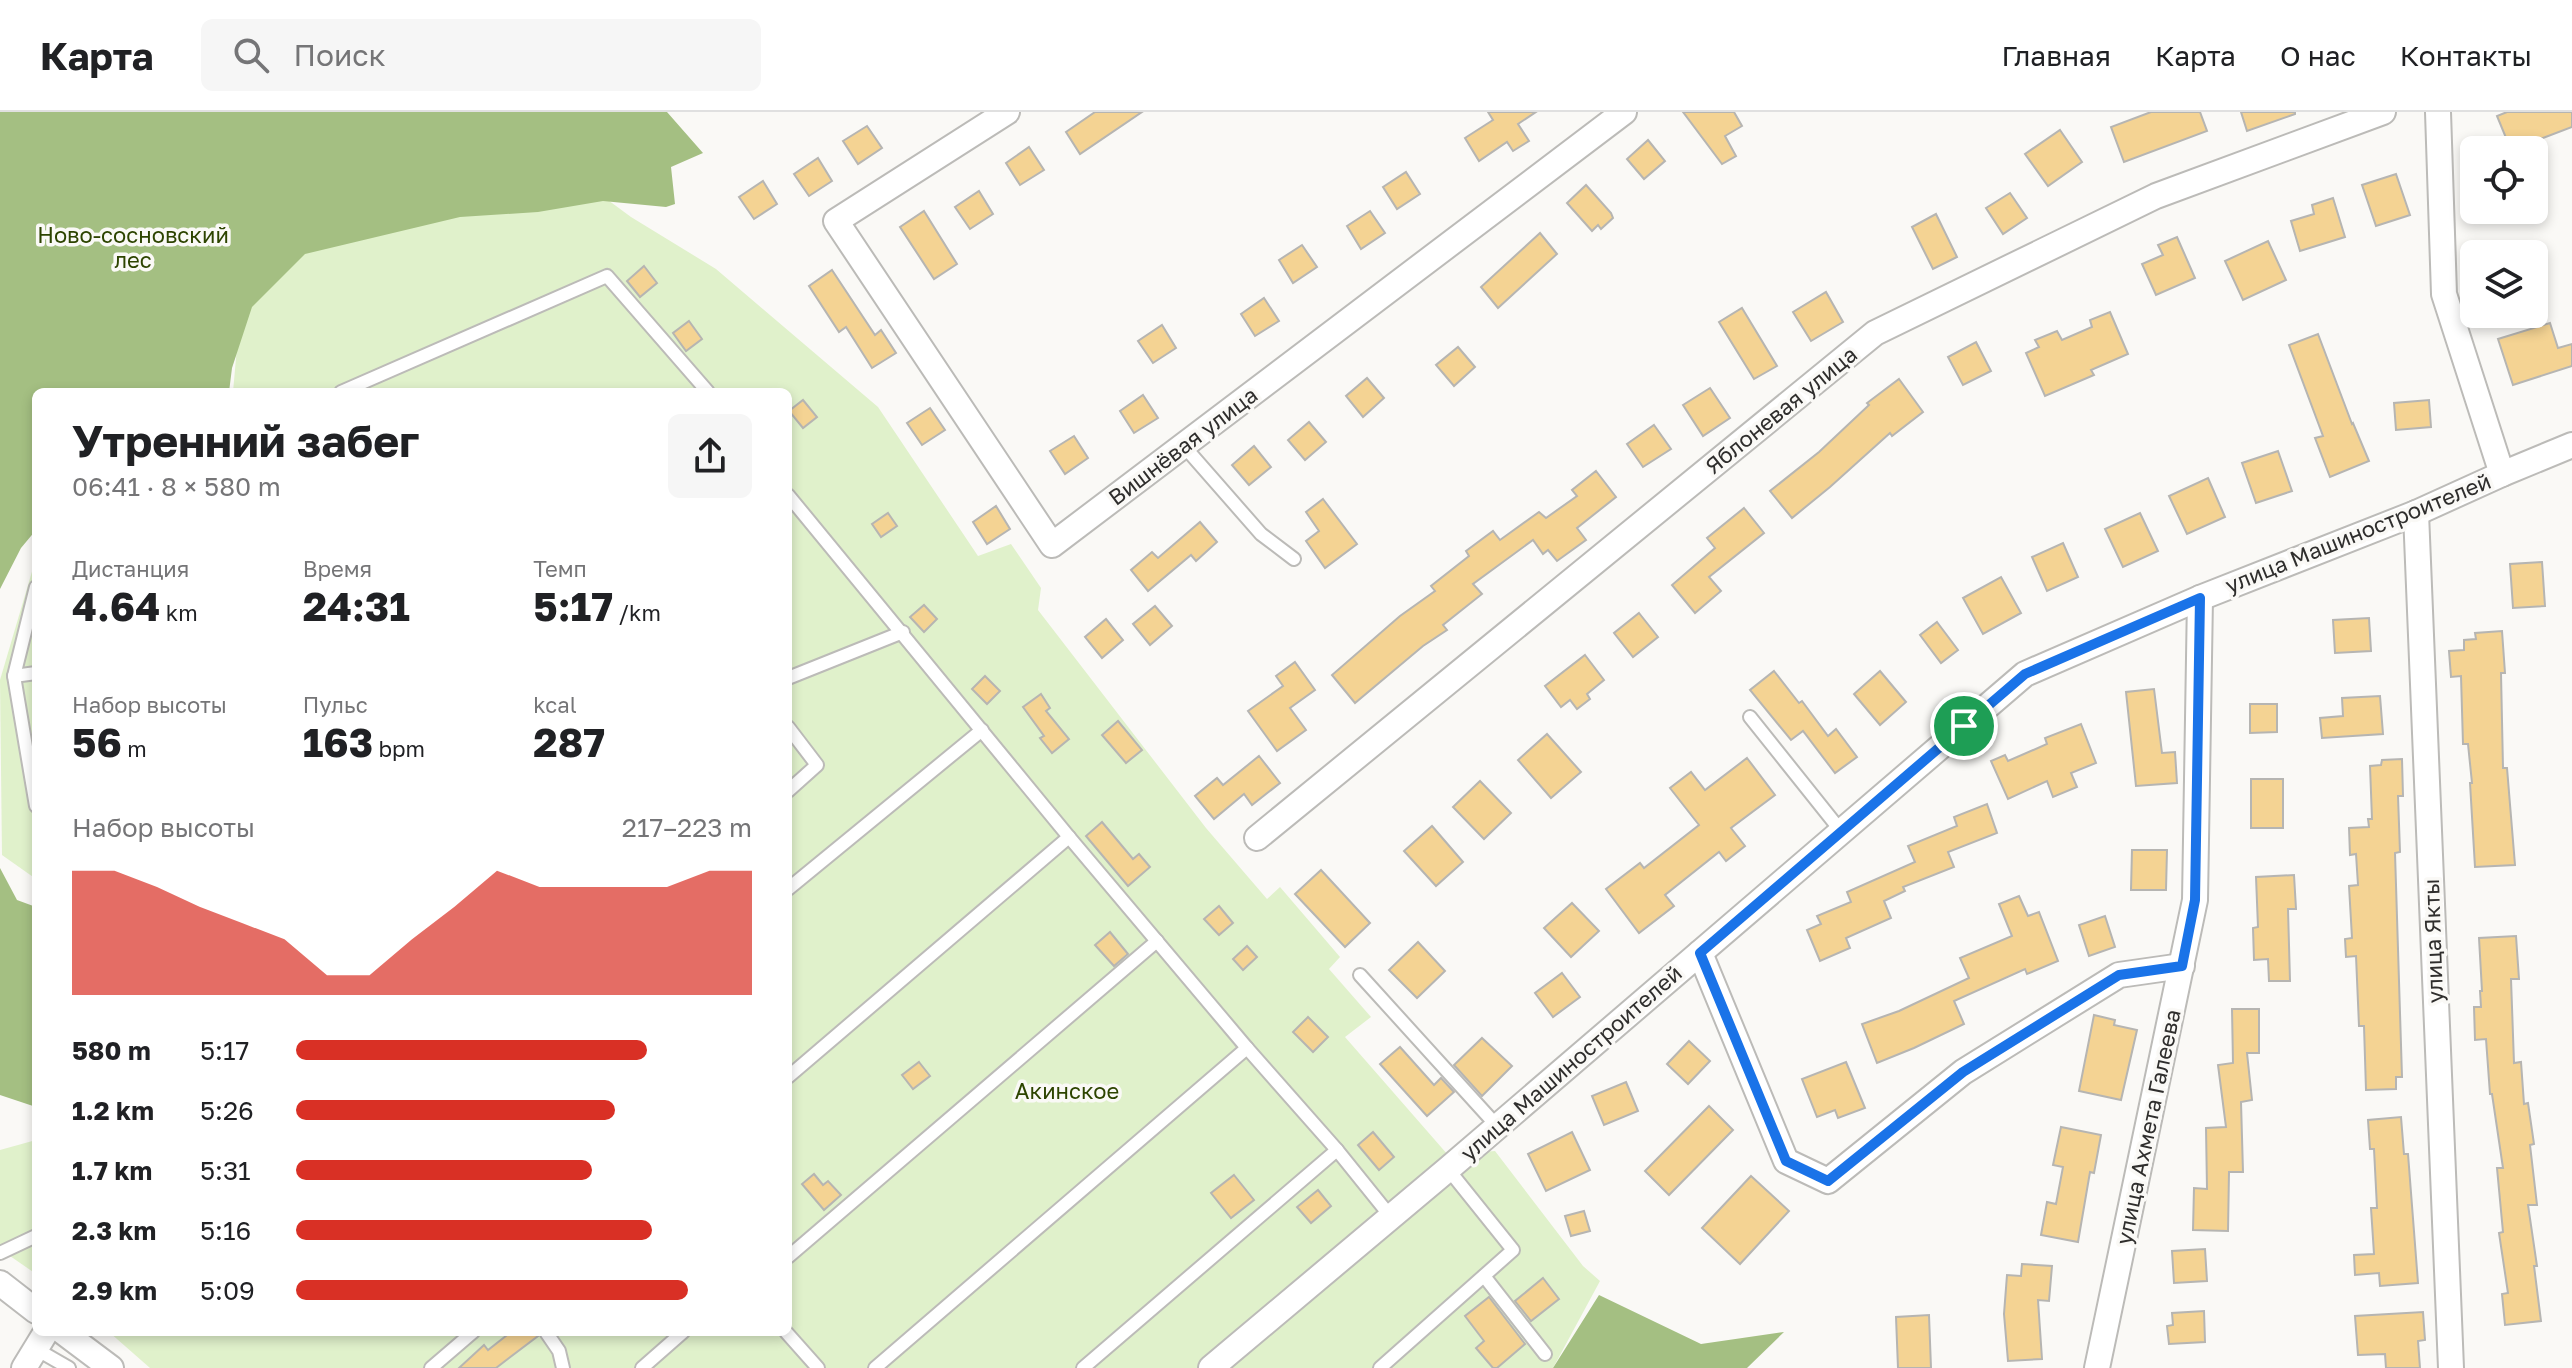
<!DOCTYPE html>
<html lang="ru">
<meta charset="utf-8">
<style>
body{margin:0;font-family:"Golos Text",sans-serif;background:#f6f6f6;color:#202124;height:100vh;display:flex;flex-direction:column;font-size:30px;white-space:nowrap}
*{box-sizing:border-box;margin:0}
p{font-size:26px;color:#757577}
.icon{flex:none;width:44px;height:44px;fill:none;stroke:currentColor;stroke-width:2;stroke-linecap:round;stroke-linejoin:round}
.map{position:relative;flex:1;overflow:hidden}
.drawer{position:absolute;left:32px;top:276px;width:760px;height:948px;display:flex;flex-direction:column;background:#fff;border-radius:12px;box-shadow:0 4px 12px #0003}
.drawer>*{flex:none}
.fabs{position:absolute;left:2460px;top:24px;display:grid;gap:16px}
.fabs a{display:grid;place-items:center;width:88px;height:88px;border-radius:12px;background:#fff;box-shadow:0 4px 12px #0003;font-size:40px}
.pin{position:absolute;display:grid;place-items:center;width:68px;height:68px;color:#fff;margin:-34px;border:4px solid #fff;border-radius:50%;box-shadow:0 2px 8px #0007}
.round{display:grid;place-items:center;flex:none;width:84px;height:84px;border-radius:12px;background:#f6f6f6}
.overview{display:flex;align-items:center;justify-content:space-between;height:136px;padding:0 40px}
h1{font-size:44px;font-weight:700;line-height:60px}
.metrics{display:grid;grid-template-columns:repeat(3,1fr);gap:12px;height:136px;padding:8px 40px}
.metrics div{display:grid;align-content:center}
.metrics b{font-size:40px;font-weight:700}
.metrics small{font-size:22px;font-weight:400}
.metrics p{font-size:22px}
.chart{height:224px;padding:16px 40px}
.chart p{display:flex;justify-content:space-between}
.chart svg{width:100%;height:144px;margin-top:8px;fill:#d93025;opacity:.7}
ul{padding:0 40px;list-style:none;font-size:26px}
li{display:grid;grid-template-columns:128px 96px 1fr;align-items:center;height:60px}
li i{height:20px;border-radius:10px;background:#d93025}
header{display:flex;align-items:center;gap:48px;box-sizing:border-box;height:112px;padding:0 40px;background:#fff;border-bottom:2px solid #e0e0e0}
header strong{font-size:38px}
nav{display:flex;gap:44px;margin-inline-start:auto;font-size:28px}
.search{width:560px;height:72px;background:#f6f6f6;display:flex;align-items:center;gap:20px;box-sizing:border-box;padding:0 28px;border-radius:12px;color:#757577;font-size:30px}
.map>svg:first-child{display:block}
</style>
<header>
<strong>Карта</strong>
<div class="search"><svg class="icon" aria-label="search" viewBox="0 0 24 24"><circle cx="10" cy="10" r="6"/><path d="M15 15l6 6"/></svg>Поиск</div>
<nav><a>Главная</a><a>Карта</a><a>О нас</a><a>Контакты</a></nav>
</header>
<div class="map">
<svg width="2572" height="1256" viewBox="0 0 2572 1256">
<rect width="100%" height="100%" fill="#faf9f6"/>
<g fill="#e0f1cb">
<polygon points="593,77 631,105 716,157 878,295 978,444 1011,432 1041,476 1038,498 1206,716 1267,787 1280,775 1340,845 1329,857 1371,905 1345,925 1448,1043 1495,1039 1583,1154 1600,1169 1553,1256 150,1256 109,1220 788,1220 788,280 233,280 244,156 354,123"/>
<polygon points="36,446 36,767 2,743 0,568"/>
<polygon points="36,1028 36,1162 0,1137 0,1038"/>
</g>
<g fill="#a4bf82">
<polygon points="0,0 667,0 703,41 671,55 675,92 666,95 603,89 538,100 460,105 305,142 252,195 232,256 229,280 36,280 36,418 21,436 0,477"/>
<polygon points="0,756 17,788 36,795 36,995 0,983"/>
<polygon points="1599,1183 1701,1232 1784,1220 1747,1256 1553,1256"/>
</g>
<g fill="#f4d393" stroke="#b6b5b2" stroke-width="2">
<polygon points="1095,0 1142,0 1080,42 1066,20"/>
<polygon points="1488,0 1536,0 1518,12 1529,29 1513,39 1507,30 1479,49 1465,26 1493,8"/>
<polygon points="1683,0 1734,0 1742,14 1725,24 1736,44 1722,52"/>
<polygon points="2151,0 2200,0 2207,19 2124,50 2111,15"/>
<polygon points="2241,0 2295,0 2295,2 2247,19"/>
<polygon points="2507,0 2572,0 2572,15 2511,38 2497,4"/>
<polygon points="867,14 882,36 858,52 843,29"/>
<polygon points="2060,18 2082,50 2048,74 2025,42"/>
<polygon points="1648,28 1665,49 1644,67 1627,47"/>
<polygon points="1029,35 1044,58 1020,73 1006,51"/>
<polygon points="818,46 832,69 809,84 794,62"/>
<polygon points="1406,60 1420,82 1397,97 1383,75"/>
<polygon points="2396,62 2410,103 2376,114 2362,73"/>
<polygon points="763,69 777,92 754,107 739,85"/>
<polygon points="1586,73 1611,101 1613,106 1601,117 1598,113 1592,119 1567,91"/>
<polygon points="979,79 993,102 970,117 955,95"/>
<polygon points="2010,81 2027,106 2003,122 1986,96"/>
<polygon points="2333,86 2345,125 2300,139 2291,109 2314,102 2312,93"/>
<polygon points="924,99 957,152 934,167 900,115"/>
<polygon points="1370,99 1385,121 1361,137 1347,114"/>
<polygon points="1936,102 1957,145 1933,157 1912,115"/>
<polygon points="1540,121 1557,142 1498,196 1481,175"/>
<polygon points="2177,125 2195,166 2156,183 2142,152 2163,143 2158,133"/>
<polygon points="2268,129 2286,168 2243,188 2225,149"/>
<polygon points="1302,133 1317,155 1293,171 1279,148"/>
<polygon points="644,154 657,171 640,185 627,169"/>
<polygon points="832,158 875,223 881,218 896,241 872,256 846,215 839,220 809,174"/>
<polygon points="1826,180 1843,210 1811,229 1793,200"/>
<polygon points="1264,186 1279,209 1255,224 1241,202"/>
<polygon points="1742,196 1777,254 1754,267 1719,210"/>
<polygon points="2110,200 2128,242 2091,258 2094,263 2045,284 2026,241 2039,235 2035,228 2057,219 2062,228 2092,215 2090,208"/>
<polygon points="689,209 702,227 686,239 673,221"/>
<polygon points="2550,211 2558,236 2572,232 2572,254 2513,273 2498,227"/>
<polygon points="1162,213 1176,236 1153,251 1138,229"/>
<polygon points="2318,222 2352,312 2353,311 2369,349 2330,365 2315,326 2323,324 2289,233"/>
<polygon points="1976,230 1991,259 1963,273 1948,245"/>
<polygon points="1458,235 1475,255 1454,274 1436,253"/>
<polygon points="1367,266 1384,286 1363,305 1346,284"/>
<polygon points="1899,267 1923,300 1892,324 1890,321 1830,375 1792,406 1770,379 1819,340 1869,293 1867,291"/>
<polygon points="1710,276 1730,306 1703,324 1683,293"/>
<polygon points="1143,283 1158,306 1134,321 1120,299"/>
<polygon points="803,288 817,305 803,316 789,299"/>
<polygon points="2429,288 2431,315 2396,318 2394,291"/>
<polygon points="930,296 945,318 922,333 907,311"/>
<polygon points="1309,310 1326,330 1305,348 1288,328"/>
<polygon points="1654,313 1671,337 1643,355 1627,332"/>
<polygon points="1074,324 1088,346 1065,362 1050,339"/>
<polygon points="1254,334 1271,355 1249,373 1232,353"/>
<polygon points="2278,339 2292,379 2256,391 2242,351"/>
<polygon points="1596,359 1616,385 1577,416 1586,428 1557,449 1548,438 1543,442 1533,428 1473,472 1482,482 1443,513 1447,518 1423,534 1355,591 1332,563 1400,504 1435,479 1431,474 1469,444 1466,439 1493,419 1500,428 1539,400 1546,406 1577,384 1572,378"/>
<polygon points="2208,366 2225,405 2187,422 2169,384"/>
<polygon points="1323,387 1357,432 1325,456 1306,429 1319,419 1306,400"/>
<polygon points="996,394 1010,417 987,432 973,410"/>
<polygon points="1744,396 1764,421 1709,465 1721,479 1695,501 1672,473 1715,436 1707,426"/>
<polygon points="888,401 897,414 881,425 872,412"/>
<polygon points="2140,401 2158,439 2123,455 2105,417"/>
<polygon points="1200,410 1217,430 1196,449 1191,443 1148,479 1131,458 1152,440 1158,446"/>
<polygon points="2063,431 2078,465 2047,479 2032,445"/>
<polygon points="2542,450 2545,494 2513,496 2510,452"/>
<polygon points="2001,465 2021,501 1983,522 1963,486"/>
<polygon points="924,493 937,507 924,520 910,505"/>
<polygon points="1155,494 1172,514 1150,533 1133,512"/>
<polygon points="1639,501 1658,525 1633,545 1614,521"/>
<polygon points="2369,506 2371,539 2335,541 2333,508"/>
<polygon points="1106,507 1123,528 1102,546 1085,525"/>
<polygon points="1937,510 1958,538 1941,551 1920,523"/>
<polygon points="2502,519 2505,561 2501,561 2503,656 2507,656 2515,753 2475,755 2470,671 2472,671 2468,632 2463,632 2461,564 2451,565 2449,539 2464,538 2464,528 2476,527 2475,521"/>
<polygon points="1585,543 1604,568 1587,582 1590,587 1577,597 1570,588 1561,595 1545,574"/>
<polygon points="1295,550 1315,578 1290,596 1306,618 1277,639 1248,599 1283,574 1276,564"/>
<polygon points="1774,559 1799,591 1802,589 1828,624 1836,617 1857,645 1835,661 1803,619 1791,628 1750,578"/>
<polygon points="1880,559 1906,590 1880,613 1854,582"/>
<polygon points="985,564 1000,579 987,592 972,577"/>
<polygon points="2154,577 2162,641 2175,640 2177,671 2136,674 2126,580"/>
<polygon points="1041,582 1050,596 1046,599 1069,627 1052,641 1040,626 1044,624 1023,595"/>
<polygon points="2380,584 2383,622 2322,626 2320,606 2343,604 2342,586"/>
<polygon points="2250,592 2277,592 2277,620 2250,621"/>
<polygon points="1118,609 1142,638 1126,651 1102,623"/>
<polygon points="2081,612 2096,651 2071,661 2077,675 2053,685 2047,669 2008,687 1991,649 2005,643 2008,649 2047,632 2045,626"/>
<polygon points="1547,622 1581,660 1551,686 1518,648"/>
<polygon points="1259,644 1280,671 1252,693 1244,682 1214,707 1195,684 1217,666 1223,673"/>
<polygon points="1747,646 1775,683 1731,716 1745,734 1726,749 1719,740 1665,783 1674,794 1639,821 1606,777 1640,751 1644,756 1699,713 1670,676 1691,660 1705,678"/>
<polygon points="2402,647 2403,684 2398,684 2400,740 2395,741 2402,965 2396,965 2396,977 2366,978 2364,914 2359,914 2356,844 2346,845 2345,827 2352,826 2349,774 2358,773 2356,742 2350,743 2349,716 2369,715 2368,707 2372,707 2370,654 2381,653 2382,648"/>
<rect x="2251" y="667" width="32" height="49"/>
<polygon points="1480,669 1511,701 1484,727 1453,695"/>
<polygon points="1987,692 1997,721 1948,740 1954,755 1903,775 1905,779 1884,789 1891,806 1846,826 1850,836 1820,849 1807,818 1821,812 1817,804 1851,790 1847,780 1915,750 1908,734 1957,714 1954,705"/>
<polygon points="1102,710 1133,747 1139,742 1150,755 1128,774 1086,724"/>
<polygon points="1432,714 1463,750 1436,774 1404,739"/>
<polygon points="2132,738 2167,738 2166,778 2131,778"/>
<polygon points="1321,758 1370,811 1345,835 1295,782"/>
<polygon points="2294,763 2296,797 2288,797 2290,869 2269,869 2268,847 2254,848 2253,816 2258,815 2256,765"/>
<polygon points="2019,784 2028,804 2039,800 2058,849 2027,862 2025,857 1954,889 1964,912 1914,936 1877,951 1862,912 1899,899 1969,866 1960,846 2012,824 1999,792"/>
<polygon points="1572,791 1599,819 1571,845 1544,816"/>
<polygon points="1219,794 1233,811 1219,823 1204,807"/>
<polygon points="2105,804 2115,835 2089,844 2079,813"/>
<polygon points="1110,820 1128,842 1114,854 1095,833"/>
<polygon points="2516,824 2519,867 2511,867 2514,951 2521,950 2524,992 2528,991 2534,1032 2530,1033 2537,1093 2528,1093 2537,1154 2534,1154 2541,1209 2505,1213 2502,1182 2508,1181 2499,1121 2503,1120 2497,1056 2503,1056 2492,982 2490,982 2486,927 2475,928 2474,895 2481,895 2480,879 2482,879 2479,826"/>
<polygon points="1418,830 1445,859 1417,886 1389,858"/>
<polygon points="1247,834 1257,845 1243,858 1233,847"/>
<polygon points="1562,861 1580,885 1553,905 1535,881"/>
<polygon points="2232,897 2259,897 2259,941 2247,941 2252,988 2241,990 2243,1060 2229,1060 2228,1119 2193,1118 2194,1076 2207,1077 2206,1016 2226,1015 2218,953 2233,951"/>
<polygon points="2094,903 2115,908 2114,913 2137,918 2121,988 2079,979"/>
<polygon points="1308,905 1328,925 1313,940 1293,920"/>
<polygon points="1482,926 1512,954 1482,984 1454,953"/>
<polygon points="1689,929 1710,949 1688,972 1667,952"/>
<polygon points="1400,935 1434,973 1441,966 1454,980 1427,1004 1380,952"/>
<polygon points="919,950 930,964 913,977 902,963"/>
<polygon points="1846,950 1865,996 1838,1006 1835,998 1817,1005 1802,967"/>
<polygon points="1626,970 1638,999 1604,1013 1592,984"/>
<polygon points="1709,994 1733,1018 1669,1083 1645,1059"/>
<polygon points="2401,1005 2404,1042 2408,1042 2418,1171 2380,1174 2379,1161 2355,1163 2354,1143 2374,1142 2371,1096 2377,1096 2374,1037 2370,1037 2368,1008"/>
<polygon points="2061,1015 2101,1023 2094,1061 2090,1060 2078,1130 2041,1123 2047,1090 2056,1092 2063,1055 2053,1053"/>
<polygon points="1373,1020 1394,1045 1379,1058 1358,1033"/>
<polygon points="1572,1020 1590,1058 1546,1079 1528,1042"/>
<polygon points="814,1062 823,1073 828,1069 841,1083 824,1098 802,1072"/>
<polygon points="1234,1063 1254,1088 1231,1106 1211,1081"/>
<polygon points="1751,1064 1789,1099 1740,1152 1702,1116"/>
<polygon points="1318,1078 1331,1094 1311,1111 1297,1095"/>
<polygon points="1584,1099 1590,1119 1571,1124 1565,1104"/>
<polygon points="2205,1137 2207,1169 2174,1171 2172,1139"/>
<polygon points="2022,1152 2052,1154 2049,1189 2038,1188 2042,1247 2008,1249 2004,1202 2007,1163 2021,1164"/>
<polygon points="1543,1166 1559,1187 1531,1209 1515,1189"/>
<polygon points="1489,1185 1525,1232 1497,1256 1493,1256 1476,1236 1484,1229 1465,1204"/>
<polygon points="2204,1199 2205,1230 2169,1232 2167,1214 2173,1213 2172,1201"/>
<polygon points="2423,1200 2425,1228 2418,1229 2420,1256 2386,1256 2385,1242 2358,1243 2355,1204"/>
<polygon points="1929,1203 1931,1256 1898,1256 1896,1205"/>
<polygon points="511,1220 537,1220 538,1224 496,1256 459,1256 484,1233 488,1238"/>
</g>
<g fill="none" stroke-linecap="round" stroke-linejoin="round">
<g stroke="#bcbbb8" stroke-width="16">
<g id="lane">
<polyline points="341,280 607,164 708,280"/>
<polyline points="1183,333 1261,422 1294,447"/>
<polyline points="788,383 1069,725 1247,936 1337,1038 1391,1105"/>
<polyline points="36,561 14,564 36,694"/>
<polyline points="14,564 36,475"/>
<polyline points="788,566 903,520"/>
<polyline points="1750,605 1841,719"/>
<polyline points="788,615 817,653 788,679"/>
<polyline points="788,777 982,618"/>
<polyline points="1360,863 1497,1014"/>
<polyline points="788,965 1069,725"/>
<polyline points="0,1141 36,1124"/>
<polyline points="788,1145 1157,829"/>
<polyline points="1484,1164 1545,1242"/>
<polyline points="546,1220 559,1239 563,1256"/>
<polyline points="786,1220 818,1256"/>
<polyline points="36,1237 69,1256"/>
<polyline points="431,1256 473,1220"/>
<polyline points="642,1256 683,1220"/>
<polyline points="875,1256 1247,936"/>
<polyline points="1083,1256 1337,1038"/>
<polyline points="1380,1256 1513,1138 1448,1057"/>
</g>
</g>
<g stroke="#bcbbb8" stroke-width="28">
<g id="street">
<polyline points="1007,0 836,109 1052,433 1624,0"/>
<polyline points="2438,0 2444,182 2502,362"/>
<polyline points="2416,401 2451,1256"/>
<polyline points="1257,726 1875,221 2156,84 2383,0"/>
<polyline points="1700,841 1786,1049 1828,1069 1963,960 2119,863 2182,854"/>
<polyline points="0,1171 36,1199"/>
<polyline points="63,1220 111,1256"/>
<polyline points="24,1256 46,1220"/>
<polyline points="1211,1256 1448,1057 2025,562 2200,486 2416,401 2502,362 2572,333"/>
<polyline points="2097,1256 2195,788 2200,486"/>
</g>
</g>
<use href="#lane" stroke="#fff" stroke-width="12"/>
<use href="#street" stroke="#fff" stroke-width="24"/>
</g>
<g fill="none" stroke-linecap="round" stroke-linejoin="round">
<g stroke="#fff" stroke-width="16">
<polygon id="route" points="2200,486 2195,788 2182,854 2119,863 1963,960 1828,1069 1786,1049 1700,841 2025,562"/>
</g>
<use href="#route" stroke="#1a73e8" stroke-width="10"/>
</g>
<g text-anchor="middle" stroke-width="7" stroke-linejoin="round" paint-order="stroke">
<g font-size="22" fill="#2d4400" stroke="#faf9f6">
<text x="133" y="131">Ново-сосновский<tspan x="133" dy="25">лес</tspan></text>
<text x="1067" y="987">Акинское</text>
</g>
<g font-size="22" fill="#2f2e2d" stroke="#faf9f6">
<text transform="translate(1781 298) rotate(-39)" y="8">Яблоневая улица</text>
<text transform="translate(1183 334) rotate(-37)" y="8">Вишнёвая улица</text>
<text transform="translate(2358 421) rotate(-22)" y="8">улица Машиностроителей</text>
<text transform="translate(2433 829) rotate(-92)" y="8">улица Якты</text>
<text transform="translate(1571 951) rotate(-41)" y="8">улица Машиностроителей</text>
<text transform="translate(2148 1015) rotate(-78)" y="8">улица Ахмета Галеева</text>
</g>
</g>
</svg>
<div class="fabs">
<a><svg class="icon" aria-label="locate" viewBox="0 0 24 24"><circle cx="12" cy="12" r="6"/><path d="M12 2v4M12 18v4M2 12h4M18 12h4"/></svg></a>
<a><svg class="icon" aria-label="layers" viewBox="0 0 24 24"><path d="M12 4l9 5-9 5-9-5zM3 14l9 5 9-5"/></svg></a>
</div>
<div class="pin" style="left:1964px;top:614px;background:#1e9e55"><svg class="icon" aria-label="arrive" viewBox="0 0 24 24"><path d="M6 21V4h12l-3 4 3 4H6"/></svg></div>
<section class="drawer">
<div class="overview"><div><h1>Утренний забег</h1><p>06:41 · 8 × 580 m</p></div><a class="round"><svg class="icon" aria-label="share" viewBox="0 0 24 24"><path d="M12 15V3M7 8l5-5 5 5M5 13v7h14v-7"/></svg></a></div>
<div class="metrics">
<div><p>Дистанция</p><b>4.64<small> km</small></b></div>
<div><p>Время</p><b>24:31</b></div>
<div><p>Темп</p><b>5:17<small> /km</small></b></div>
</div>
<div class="metrics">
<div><p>Набор высоты</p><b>56<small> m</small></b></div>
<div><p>Пульс</p><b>163<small> bpm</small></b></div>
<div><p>kcal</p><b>287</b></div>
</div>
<div class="chart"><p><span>Набор высоты</span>217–223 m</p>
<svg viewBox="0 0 160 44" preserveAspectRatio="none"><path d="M0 44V6L10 6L20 11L30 17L40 22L50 27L60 38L70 38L80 27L90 17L100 6L110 11L120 11L130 11L140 11L150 6L160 6V44z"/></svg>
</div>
<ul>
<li><b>580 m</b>5:17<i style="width:77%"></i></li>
<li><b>1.2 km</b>5:26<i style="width:70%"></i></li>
<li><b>1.7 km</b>5:31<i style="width:65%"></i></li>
<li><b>2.3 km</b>5:16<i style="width:78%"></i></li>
<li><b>2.9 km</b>5:09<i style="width:86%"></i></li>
</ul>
</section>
</div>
